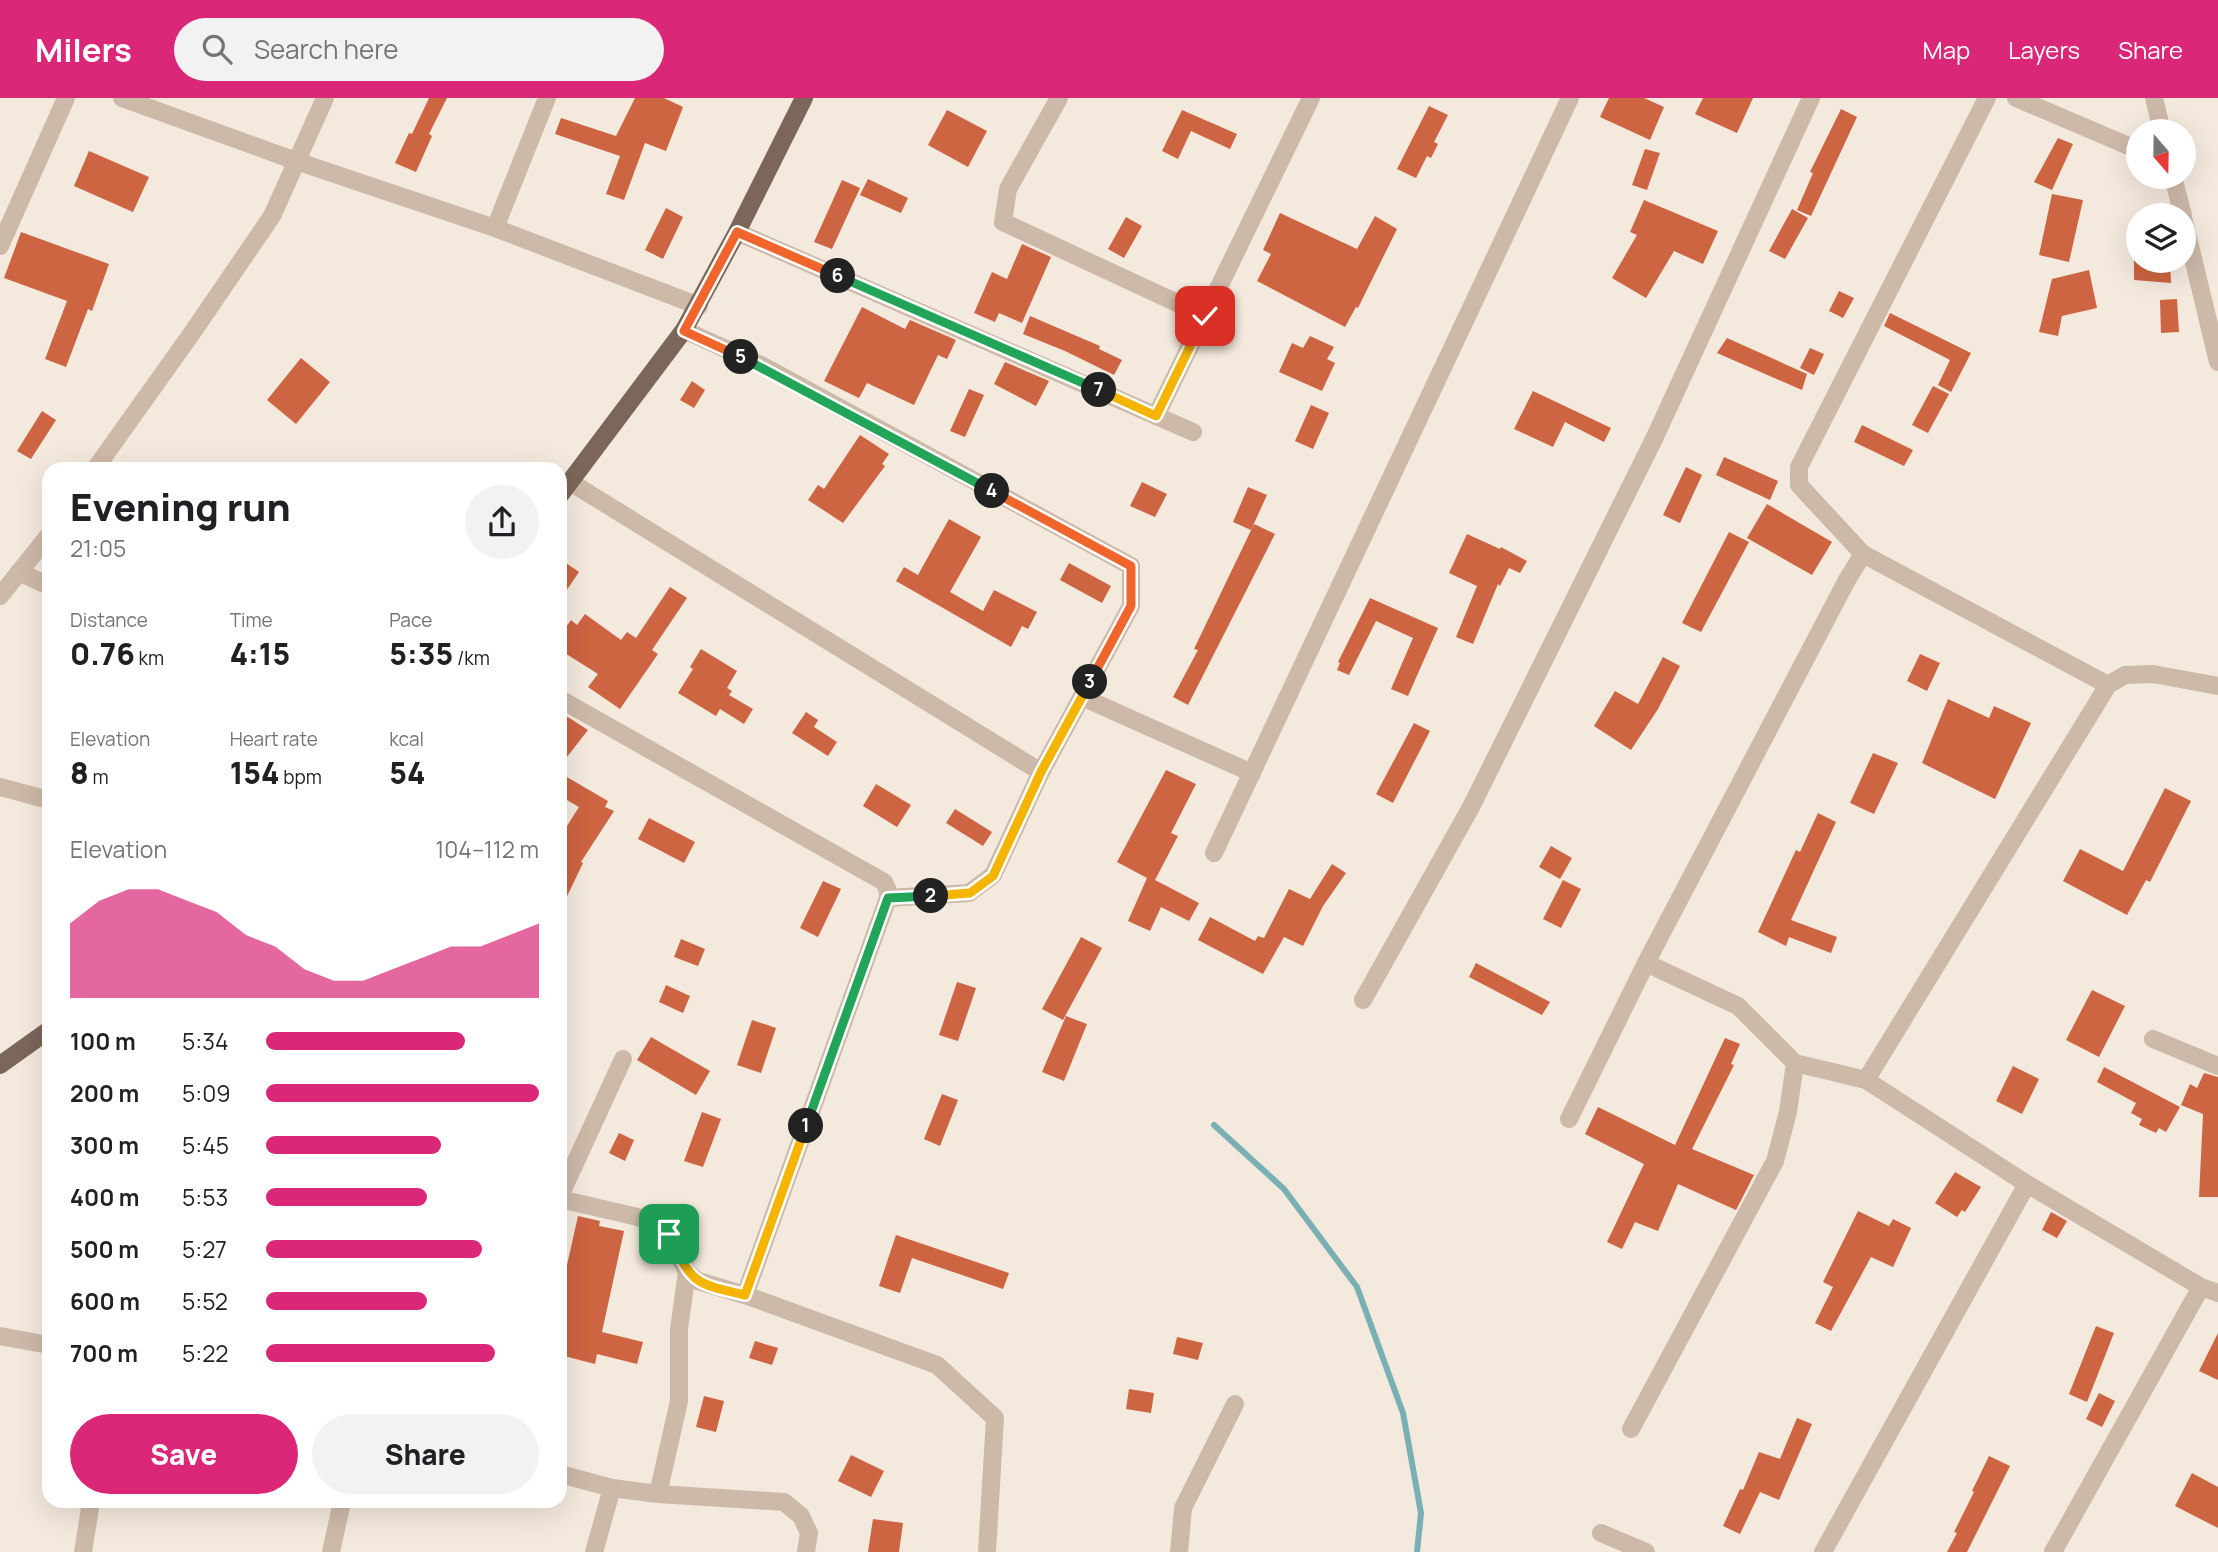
<!DOCTYPE html>
<meta charset="utf-8">
<style>
body{margin:0;font-family:Manrope,sans-serif;background:#f2f2f2;color:#202124;height:100vh;display:flex;flex-direction:column;font-size:26px;white-space:nowrap}
*{box-sizing:border-box;margin:0}
p{font-size:23px;color:#757577}
.icon{flex:none;width:38px;height:38px;fill:none;stroke:currentColor;stroke-width:2;stroke-linecap:round;stroke-linejoin:round}
.map{position:relative;flex:1;overflow:hidden}
.side{position:absolute;left:42px;top:364px;width:525px;height:1046px;display:flex;flex-direction:column;background:#fff;border-radius:21px;box-shadow:0 7px 28px #0002}
.side>*{flex:none}
.needle{width:46px;rotate:160deg}
.buttons{position:absolute;left:2126px;top:21px;display:grid;gap:14px}
.buttons a{display:grid;place-items:center;width:70px;height:70px;border-radius:50%;background:#fff;box-shadow:0 7px 28px #0002;font-size:35px}
.pin{position:absolute;display:grid;place-items:center;width:60px;height:60px;color:#fff;margin:-30px;border-radius:14px;box-shadow:0 4px 10px #0006}
.km{position:absolute;width:35px;height:35px;margin:-18px;border-radius:50%;background:#222;color:#fff;font-size:19px;line-height:35px;text-align:center}
.round{display:grid;place-items:center;flex:none;width:74px;height:74px;border-radius:37px;background:#f2f2f2}
.headline{display:flex;align-items:center;justify-content:space-between;height:119px;padding:0 28px}
h1{font-size:38px;font-weight:800;line-height:52px}
.figures{display:grid;grid-template-columns:repeat(3,1fr);gap:10px;height:119px;padding:7px 28px}
.figures div{display:grid;align-content:center}
.figures b{font-size:30px;font-weight:800}
.figures small{font-size:19px;font-weight:400}
.figures p{font-size:19px}
.chart{height:196px;padding:14px 28px}
.chart p{display:flex;justify-content:space-between}
.chart svg{width:100%;height:126px;margin-top:7px;fill:#db2777;opacity:.7}
.button{display:flex;gap:14px;margin-top:auto;padding:14px 28px}
.button a{flex:1;height:80px;border-radius:42px;background:#db2777;color:#fff;font-size:28px;font-weight:800;line-height:80px;text-align:center}
.button a+a{background:#f2f2f2;color:#202124}
ul{padding:0 28px;list-style:none;font-size:23px}
li{display:grid;grid-template-columns:112px 84px 1fr;align-items:center;height:52px}
li i{height:18px;border-radius:9px;background:#db2777}
header{display:flex;align-items:center;gap:42px;box-sizing:border-box;height:98px;padding:0 35px;background:#db2777;color:#fff}
header strong{font-size:33px}
nav{display:flex;gap:38px;margin-inline-start:auto;font-size:24px}
.search{width:490px;height:63px;background:#f2f2f2;display:flex;align-items:center;gap:18px;box-sizing:border-box;padding:0 24px;border-radius:38px;color:#757577;font-size:26px}
.map>svg:first-child{display:block}
</style>
<header>
<strong>Milers</strong>
<div class="search"><svg class="icon" aria-label="search" viewBox="0 0 24 24"><circle cx="10" cy="10" r="6"/><path d="M15 15l6 6"/></svg>Search here</div>
<nav><a>Map</a><a>Layers</a><a>Share</a></nav>
</header>
<div class="map">
<svg width="2218" height="1454" viewBox="0 0 2218 1454">
<rect width="100%" height="100%" fill="#f4e9dd"/>
<g fill="none" stroke-linecap="round" stroke-linejoin="round">
<polyline stroke="#7ab0b3" stroke-width="6" points="1214,1027 1284,1091 1357,1189 1403,1315 1421,1415 1417,1454"/>
</g>
<g fill="#cd6442">
<polygon points="429,0 447,0 429,36 432,38 416,74 395,65 409,35 412,36"/>
<polygon points="635,0 664,0 683,9 666,53 645,45 624,102 606,96 620,58 555,36 561,20 616,38"/>
<polygon points="1609,0 1644,0 1664,9 1650,42 1600,19"/>
<polygon points="1703,0 1753,0 1737,35 1695,16"/>
<polygon points="1429,8 1448,17 1434,44 1438,46 1431,60 1427,58 1416,80 1397,71"/>
<polygon points="1841,11 1857,19 1811,118 1797,112 1813,75 1810,74"/>
<polygon points="947,12 987,33 968,69 928,47"/>
<polygon points="1182,12 1237,36 1230,51 1191,33 1178,61 1162,53"/>
<polygon points="2058,40 2073,46 2052,92 2034,84"/>
<polygon points="1645,51 1660,55 1647,92 1632,87"/>
<polygon points="89,53 149,79 133,114 74,88"/>
<polygon points="868,81 908,100 901,115 860,97"/>
<polygon points="842,82 860,90 832,151 814,144"/>
<polygon points="2052,96 2083,102 2069,164 2039,157"/>
<polygon points="1644,102 1718,133 1703,166 1674,153 1646,200 1612,180 1637,137 1630,134"/>
<polygon points="666,110 683,119 663,161 645,152"/>
<polygon points="1792,111 1808,120 1785,161 1769,153"/>
<polygon points="1280,115 1357,151 1375,118 1397,131 1358,210 1356,209 1345,229 1257,183 1271,156 1263,152"/>
<polygon points="1126,119 1142,128 1124,160 1108,151"/>
<polygon points="21,134 109,166 92,213 88,211 66,269 45,261 67,203 4,180"/>
<polygon points="1022,146 1051,159 1022,225 999,215 995,224 974,215 992,174 1007,181"/>
<polygon points="2134,163 2170,163 2171,185 2134,182"/>
<polygon points="2089,172 2097,210 2062,218 2058,238 2039,234 2052,181"/>
<polygon points="1839,193 1854,200 1843,220 1829,213"/>
<polygon points="2177,201 2179,234 2161,235 2160,202"/>
<polygon points="862,209 905,231 910,222 956,242 947,261 938,257 914,307 867,285 859,300 824,283"/>
<polygon points="1890,215 1971,255 1951,294 1938,287 1950,262 1884,228"/>
<polygon points="1030,218 1100,248 1099,251 1122,262 1114,277 1065,253 1023,236"/>
<polygon points="1310,238 1334,249 1327,261 1335,265 1322,293 1279,274 1292,245 1303,250"/>
<polygon points="1727,240 1807,276 1802,292 1717,255"/>
<polygon points="1810,250 1824,256 1814,277 1800,270"/>
<polygon points="301,260 330,284 296,326 267,302"/>
<polygon points="1005,264 1049,283 1036,308 994,286"/>
<polygon points="692,283 705,292 694,310 680,302"/>
<polygon points="1933,288 1949,296 1928,335 1912,327"/>
<polygon points="969,291 984,297 965,339 950,333"/>
<polygon points="1533,293 1611,330 1604,344 1565,324 1553,349 1514,331"/>
<polygon points="1311,307 1329,315 1313,351 1295,343"/>
<polygon points="42,313 56,322 31,361 17,353"/>
<polygon points="1862,327 1913,352 1904,368 1854,344"/>
<polygon points="860,337 889,356 882,366 885,368 843,425 808,402 818,387 824,391"/>
<polygon points="1724,359 1778,383 1770,402 1716,377"/>
<polygon points="1686,369 1702,377 1680,425 1663,417"/>
<polygon points="1142,384 1167,396 1155,419 1130,408"/>
<polygon points="1248,389 1267,397 1251,432 1233,424"/>
<polygon points="1767,406 1832,444 1812,477 1747,440"/>
<polygon points="949,421 981,439 950,494 983,513 994,492 1037,514 1028,531 1022,528 1011,549 896,483 904,469 918,477"/>
<polygon points="1254,426 1275,436 1188,607 1173,599 1198,552 1194,551"/>
<polygon points="1729,434 1749,444 1701,534 1682,525"/>
<polygon points="1467,436 1500,451 1501,449 1527,463 1520,475 1509,470 1500,488 1498,486 1473,546 1456,539 1477,488 1449,475"/>
<polygon points="566,465 579,474 560,502 560,473"/>
<polygon points="1069,465 1111,488 1102,505 1060,482"/>
<polygon points="670,489 687,500 652,552 658,556 620,611 588,589 598,576 560,552 565,544 560,540 560,537 571,522 577,527 585,516 621,542 627,534 636,540"/>
<polygon points="1370,500 1438,530 1408,598 1391,591 1413,540 1376,523 1349,577 1337,572 1340,565 1338,564"/>
<polygon points="701,551 737,573 727,590 732,593 729,597 753,611 744,626 720,611 716,618 678,595 693,571 690,569"/>
<polygon points="1920,556 1940,565 1927,593 1907,583"/>
<polygon points="1663,559 1680,568 1658,611 1631,652 1594,628 1615,593 1638,606"/>
<polygon points="1948,601 1989,620 1994,608 2031,625 1995,701 1922,665"/>
<polygon points="560,614 588,632 560,668"/>
<polygon points="806,614 818,622 814,629 837,644 828,658 792,635"/>
<polygon points="1414,625 1430,633 1393,705 1376,696"/>
<polygon points="1873,655 1898,665 1874,716 1850,705"/>
<polygon points="1166,672 1196,686 1171,735 1178,738 1155,782 1199,805 1189,823 1161,809 1150,833 1128,823 1147,780 1117,764"/>
<polygon points="560,675 608,703 605,709 614,713 581,764 583,765 560,813 560,758 567,745 560,739 579,709 560,698"/>
<polygon points="876,686 911,707 897,729 863,708"/>
<polygon points="2165,690 2191,703 2150,784 2146,782 2127,817 2063,783 2080,751 2123,773"/>
<polygon points="955,711 992,734 983,748 946,725"/>
<polygon points="1818,715 1836,724 1791,822 1837,839 1831,855 1789,839 1786,848 1758,834 1796,752 1800,754"/>
<polygon points="649,720 695,744 684,765 638,741"/>
<polygon points="1551,748 1572,760 1560,781 1539,769"/>
<polygon points="1332,766 1346,775 1323,808 1303,848 1284,839 1263,876 1198,842 1210,819 1255,843 1258,838 1264,840 1289,791 1310,801"/>
<polygon points="1563,782 1581,791 1561,830 1543,821"/>
<polygon points="823,783 841,791 818,839 800,830"/>
<polygon points="1081,839 1102,850 1063,922 1042,911"/>
<polygon points="681,841 705,851 698,868 674,859"/>
<polygon points="1476,865 1550,904 1542,917 1469,879"/>
<polygon points="957,884 976,890 958,943 939,937"/>
<polygon points="666,887 690,898 683,915 659,904"/>
<polygon points="2092,892 2125,908 2099,959 2066,942"/>
<polygon points="1066,918 1087,926 1064,983 1042,974"/>
<polygon points="752,922 776,930 761,975 737,967"/>
<polygon points="651,939 710,973 696,997 637,962"/>
<polygon points="1725,940 1740,946 1731,966 1734,967 1692,1051 1754,1077 1736,1112 1678,1086 1658,1133 1635,1124 1622,1151 1607,1144 1644,1066 1585,1036 1598,1009 1675,1047"/>
<polygon points="2013,968 2039,981 2022,1016 1996,1003"/>
<polygon points="2104,969 2180,1009 2166,1034 2159,1030 2156,1035 2139,1027 2142,1021 2131,1015 2136,1005 2097,984"/>
<polygon points="2204,975 2218,979 2218,1099 2199,1099 2203,1016 2181,1007 2190,986 2197,990"/>
<polygon points="942,996 958,1002 940,1048 924,1041"/>
<polygon points="702,1014 721,1021 703,1069 684,1063"/>
<polygon points="619,1035 634,1042 625,1063 609,1055"/>
<polygon points="1955,1074 1981,1089 1965,1114 1962,1112 1957,1119 1935,1105"/>
<polygon points="1858,1113 1889,1128 1893,1121 1911,1130 1893,1169 1871,1159 1831,1233 1815,1225 1833,1189 1823,1184"/>
<polygon points="2051,1114 2067,1123 2057,1140 2042,1132"/>
<polygon points="578,1118 600,1123 599,1128 624,1133 602,1234 643,1244 637,1266 597,1256 595,1266 560,1257 560,1198"/>
<polygon points="896,1137 1009,1175 1003,1191 912,1160 900,1195 879,1188"/>
<polygon points="2096,1228 2114,1235 2087,1304 2069,1296"/>
<polygon points="2218,1235 2218,1282 2199,1273"/>
<polygon points="1177,1239 1203,1245 1198,1262 1173,1256"/>
<polygon points="755,1243 778,1250 772,1267 749,1260"/>
<polygon points="1129,1291 1154,1295 1151,1315 1126,1311"/>
<polygon points="2099,1295 2115,1303 2102,1329 2086,1321"/>
<polygon points="704,1298 724,1303 716,1334 696,1329"/>
<polygon points="1797,1320 1812,1326 1779,1402 1760,1394 1740,1436 1723,1428 1740,1391 1743,1392 1759,1354 1780,1361"/>
<polygon points="851,1357 884,1373 871,1399 838,1383"/>
<polygon points="1989,1358 2010,1368 1967,1454 1947,1454 1957,1435 1954,1434 1974,1394 1972,1393"/>
<polygon points="2192,1375 2218,1389 2218,1430 2175,1408"/>
<polygon points="873,1421 903,1425 899,1454 868,1454"/>
</g>
<g fill="none" stroke-linecap="round" stroke-linejoin="round">
<g stroke="#cdb9a8" stroke-width="18">
<polyline points="122,0 296,63 495,130 699,208"/>
<polyline points="1059,0 1008,91 1003,124 1205,218"/>
<polyline points="1987,0 1799,369 1799,387 1863,456 2108,587"/>
<polyline points="2016,0 2138,52"/>
<polyline points="495,130 547,0"/>
<polyline points="737,134 1193,334"/>
<polyline points="0,148 66,0"/>
<polyline points="684,232 761,267 1131,468 1131,508 1041,674 993,777 969,795 888,800"/>
<polyline points="1156,318 1311,0"/>
<polyline points="95,371 192,235 272,118 325,0"/>
<polyline points="570,384 1041,674"/>
<polyline points="19,474 49,488"/>
<polyline points="0,498 49,437"/>
<polyline points="1082,599 1252,675"/>
<polyline points="560,601 884,784 888,793 888,800 745,1197"/>
<polyline points="0,689 49,702"/>
<polyline points="1214,755 1570,0"/>
<polyline points="1646,865 1738,908 1795,965 1866,982 2027,1086 2201,1189 2218,1195"/>
<polyline points="1363,902 1471,709 1654,341 1811,0"/>
<polyline points="2153,941 2218,968"/>
<polyline points="1866,982 2108,587 2125,577 2153,576 2218,588"/>
<polyline points="1569,1021 1646,865 1847,482 1863,456"/>
<polyline points="560,1098 623,961"/>
<polyline points="560,1101 642,1120 669,1136 687,1174 698,1183 745,1197 937,1267 995,1320 987,1454"/>
<polyline points="0,1238 49,1247"/>
<polyline points="1631,1331 1775,1063 1788,1014 1795,965"/>
<polyline points="560,1376 612,1390 658,1396 784,1404 801,1418 809,1435 806,1454"/>
<polyline points="658,1396 679,1303 679,1231 687,1174"/>
<polyline points="1601,1435 1646,1454"/>
<polyline points="83,1454 91,1404"/>
<polyline points="331,1454 342,1404"/>
<polyline points="594,1454 612,1390"/>
<polyline points="1179,1454 1183,1410 1235,1306"/>
<polyline points="1823,1454 2027,1086"/>
<polyline points="2053,1454 2201,1189"/>
</g>
<g stroke="#cdb9a8" stroke-width="18">
<polyline points="2154,0 2162,33"/>
<polyline points="2173,79 2183,117"/>
<polyline points="2184,123 2218,264"/>
</g>
<g stroke="#7c6559" stroke-width="18">
<polyline points="560,397 684,232 737,134 804,0"/>
<polyline points="0,967 49,932"/>
</g>
</g>
<g fill="none" stroke-linecap="round" stroke-linejoin="round">
<g stroke="#fff" stroke-width="14">
<path id="split-1" d="M669 1136C692 1185 692 1185 745 1197L806 1028"/>
</g>
<g stroke="#fff" stroke-width="14">
<polyline id="split-2" points="806,1028 888,800 931,798"/>
</g>
<g stroke="#fff" stroke-width="14">
<polyline id="split-3" points="931,798 970,795 993,778 1041,674 1090,584"/>
</g>
<g stroke="#fff" stroke-width="14">
<polyline id="split-4" points="992,393 1131,468 1131,508 1090,584"/>
</g>
<g stroke="#fff" stroke-width="14">
<polyline id="split-5" points="741,259 992,393"/>
</g>
<g stroke="#fff" stroke-width="14">
<polyline id="split-6" points="741,259 684,233 737,134 838,178"/>
</g>
<g stroke="#fff" stroke-width="14">
<polyline id="split-7" points="838,178 1099,292"/>
</g>
<g stroke="#fff" stroke-width="14">
<polyline id="split-8" points="1099,292 1156,318 1205,218"/>
</g>
<use href="#split-1" stroke="#f5b400" stroke-width="9"/>
<use href="#split-2" stroke="#22a559" stroke-width="9"/>
<use href="#split-3" stroke="#f5b400" stroke-width="9"/>
<use href="#split-4" stroke="#f0652b" stroke-width="9"/>
<use href="#split-5" stroke="#22a559" stroke-width="9"/>
<use href="#split-6" stroke="#f0652b" stroke-width="9"/>
<use href="#split-7" stroke="#22a559" stroke-width="9"/>
<use href="#split-8" stroke="#f5b400" stroke-width="9"/>
</g>
</svg>
<div class="buttons">
<a><svg class="needle" viewBox="-14 -14 28 28"><path d="M0-13l5 13h-10z" fill="#e53935"/><path d="M0 13l5-13h-10z" fill="#757577"/></svg></a>
<a><svg class="icon" aria-label="layers" viewBox="0 0 24 24"><path d="M12 4l9 5-9 5-9-5zM3 14l9 5 9-5"/></svg></a>
</div>
<div class="pin" style="left:669px;top:1136px;background:#1e9e55"><svg class="icon" aria-label="arrive" viewBox="0 0 24 24"><path d="M6 21V4h12l-3 4 3 4H6"/></svg></div>
<div class="pin" style="left:1205px;top:218px;background:#d93025"><svg class="icon" aria-label="check" viewBox="0 0 24 24"><path d="M5 12l5 5 9-10"/></svg></div>
<b class="km" style="left:806px;top:1028px">1</b>
<b class="km" style="left:931px;top:798px">2</b>
<b class="km" style="left:1090px;top:584px">3</b>
<b class="km" style="left:992px;top:393px">4</b>
<b class="km" style="left:741px;top:259px">5</b>
<b class="km" style="left:838px;top:178px">6</b>
<b class="km" style="left:1099px;top:292px">7</b>
<section class="side">
<div class="headline"><div><h1>Evening run</h1><p>21:05</p></div><a class="round"><svg class="icon" aria-label="share" viewBox="0 0 24 24"><path d="M12 15V3M7 8l5-5 5 5M5 13v7h14v-7"/></svg></a></div>
<div class="figures">
<div><p>Distance</p><b>0.76<small> km</small></b></div>
<div><p>Time</p><b>4:15</b></div>
<div><p>Pace</p><b>5:35<small> /km</small></b></div>
</div>
<div class="figures">
<div><p>Elevation</p><b>8<small> m</small></b></div>
<div><p>Heart rate</p><b>154<small> bpm</small></b></div>
<div><p>kcal</p><b>54</b></div>
</div>
<div class="chart"><p><span>Elevation</span>104–112 m</p>
<svg viewBox="0 0 160 44" preserveAspectRatio="none"><path d="M0 44V18L10 10L20 6L30 6L40 10L50 14L60 22L70 26L80 34L90 38L100 38L110 34L120 30L130 26L140 26L150 22L160 18V44z"/></svg>
</div>
<ul>
<li><b>100 m</b>5:34<i style="width:73%"></i></li>
<li><b>200 m</b>5:09<i style="width:100%"></i></li>
<li><b>300 m</b>5:45<i style="width:64%"></i></li>
<li><b>400 m</b>5:53<i style="width:59%"></i></li>
<li><b>500 m</b>5:27<i style="width:79%"></i></li>
<li><b>600 m</b>5:52<i style="width:59%"></i></li>
<li><b>700 m</b>5:22<i style="width:84%"></i></li>
</ul>
<div class="button"><a>Save</a><a>Share</a></div>
</section>
</div>
